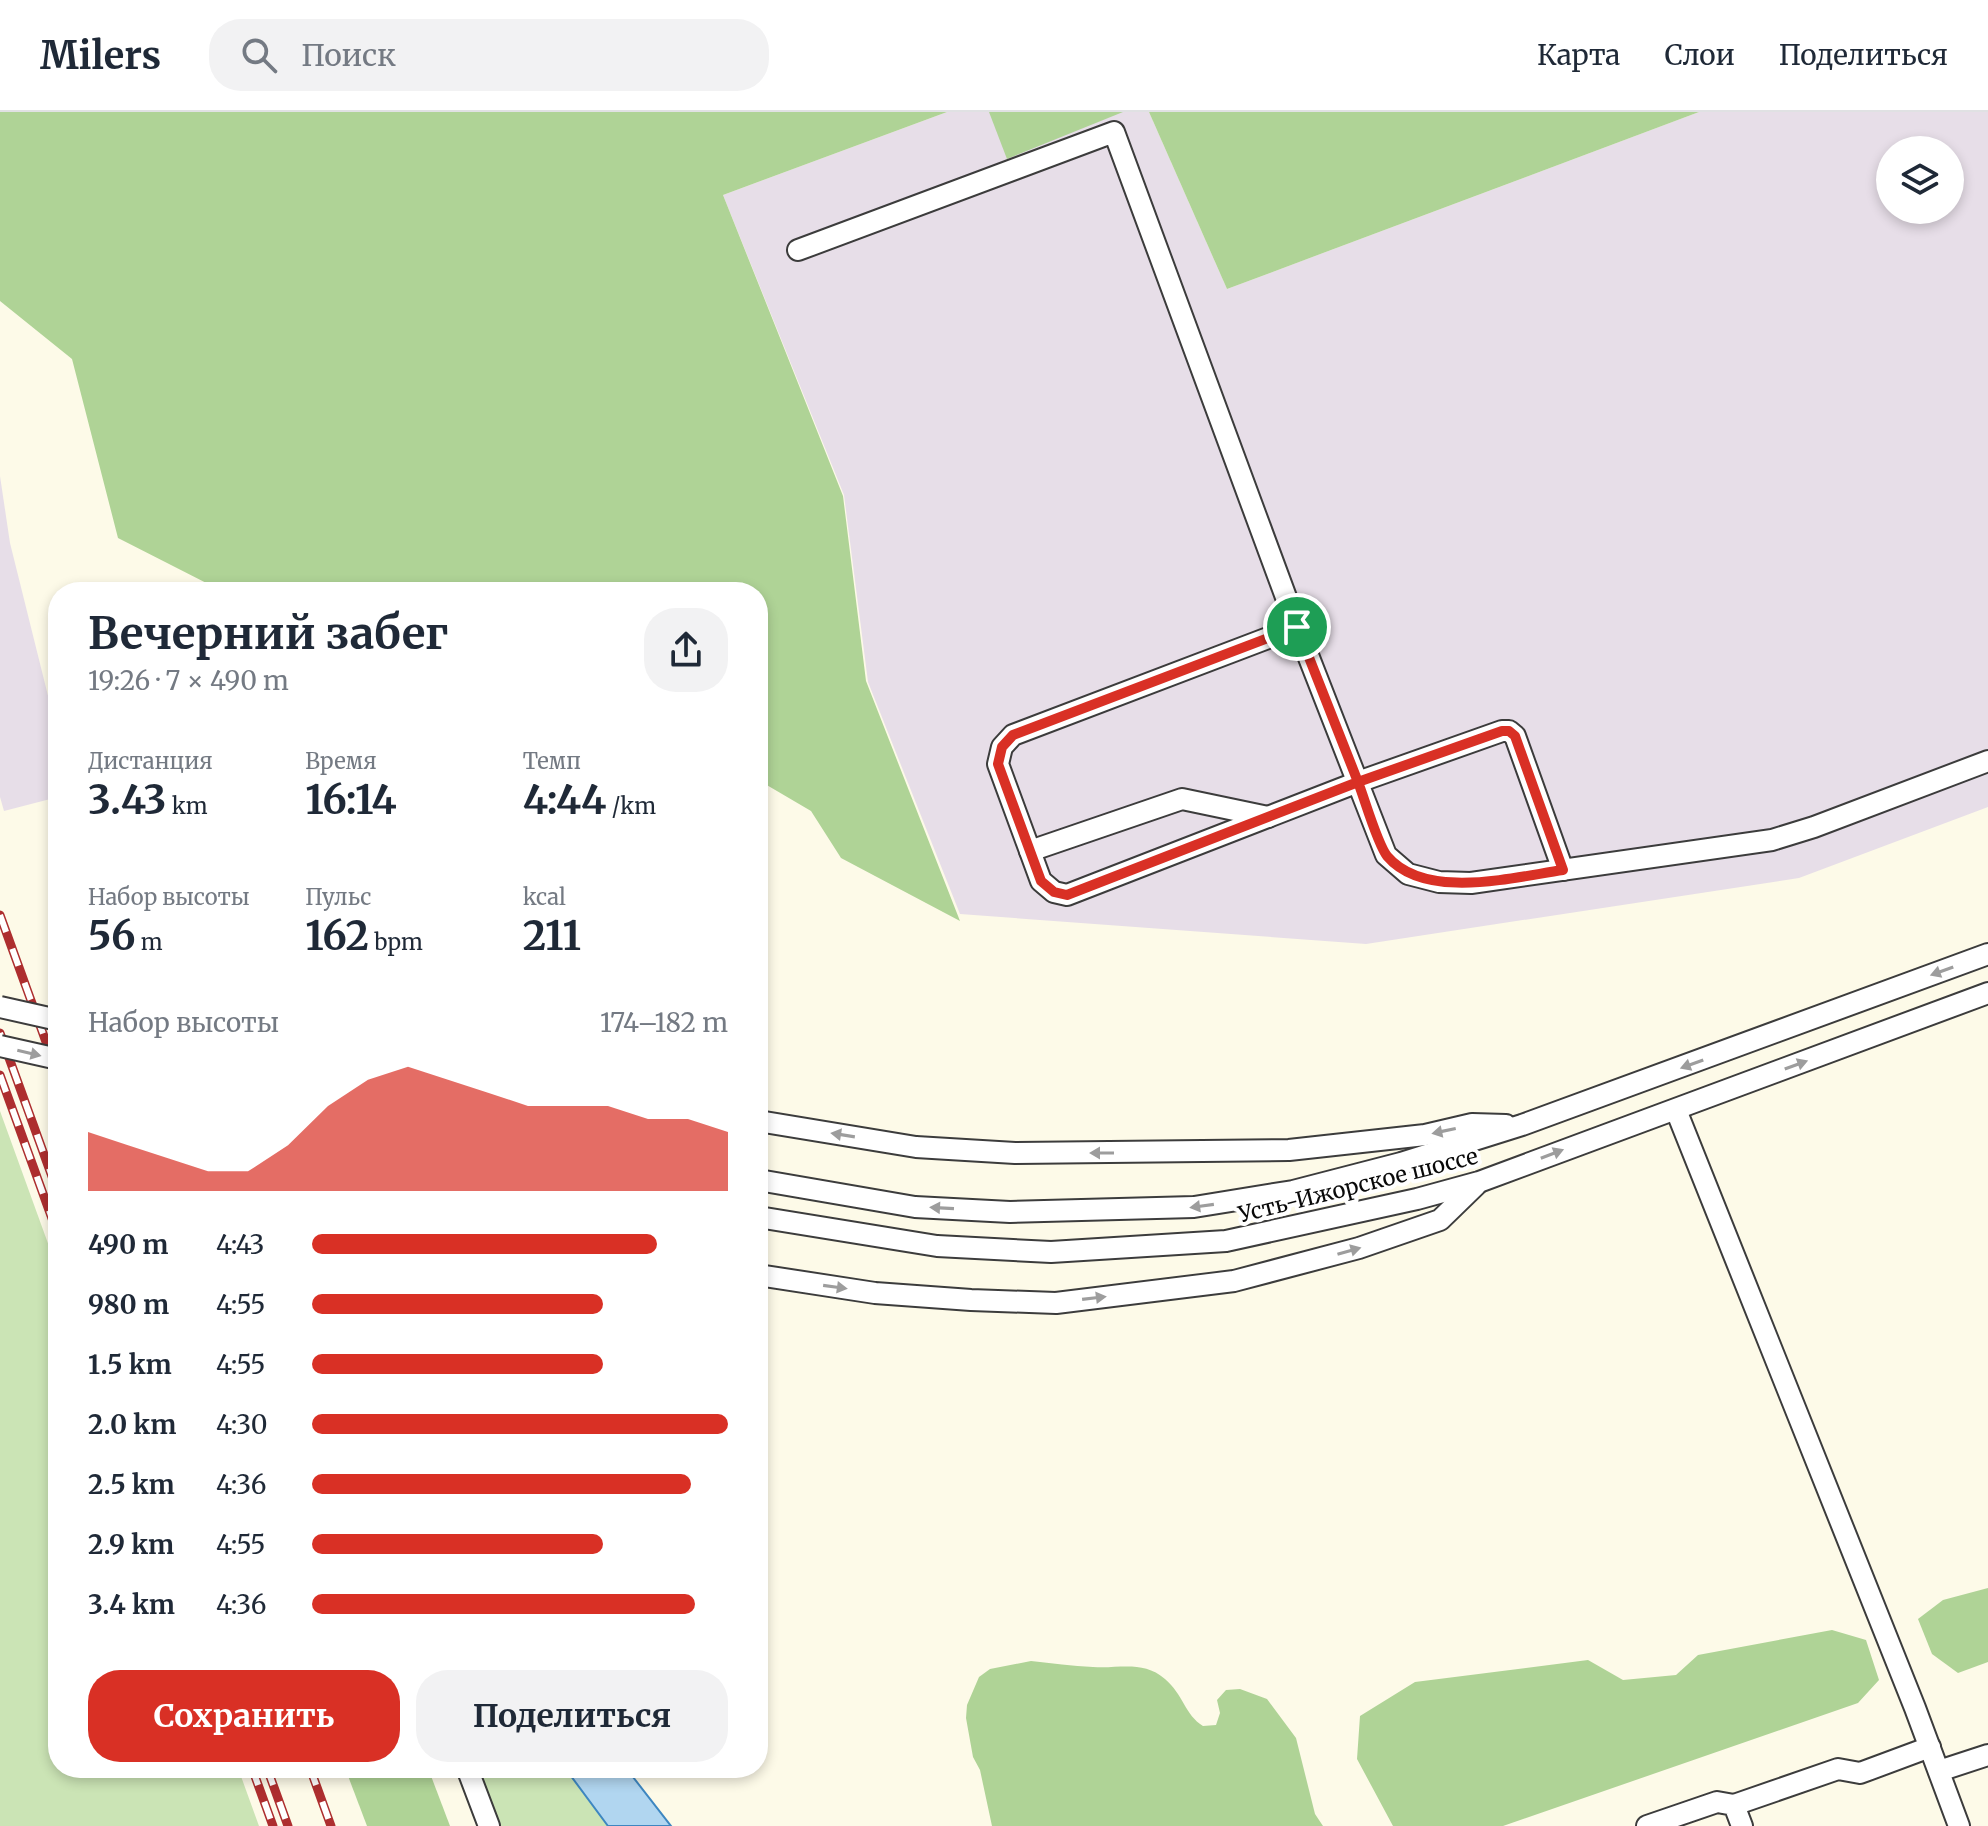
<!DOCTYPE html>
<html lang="ru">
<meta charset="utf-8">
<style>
body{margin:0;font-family:Merriweather,serif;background:#f2f2f3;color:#1f2937;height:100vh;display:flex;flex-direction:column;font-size:30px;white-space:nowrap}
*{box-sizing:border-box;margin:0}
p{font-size:26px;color:#747a83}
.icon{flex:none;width:44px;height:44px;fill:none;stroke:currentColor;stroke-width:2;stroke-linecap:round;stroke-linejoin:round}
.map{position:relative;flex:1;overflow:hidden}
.details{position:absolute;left:48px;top:470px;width:720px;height:1196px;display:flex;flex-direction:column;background:#fff;border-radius:32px;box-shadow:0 4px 12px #0003}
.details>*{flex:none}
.buttons{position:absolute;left:1876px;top:24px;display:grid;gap:16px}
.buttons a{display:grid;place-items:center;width:88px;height:88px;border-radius:50%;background:#fff;box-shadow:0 4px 12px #0003;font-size:40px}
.pin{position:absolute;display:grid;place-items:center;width:68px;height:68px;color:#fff;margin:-34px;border:4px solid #fff;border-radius:50%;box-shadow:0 2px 8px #0007}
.round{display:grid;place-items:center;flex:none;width:84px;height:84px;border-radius:32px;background:#f2f2f3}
.overview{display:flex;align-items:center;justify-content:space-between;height:136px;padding:0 40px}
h1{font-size:44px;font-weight:700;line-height:60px}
.metrics{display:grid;grid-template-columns:repeat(3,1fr);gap:12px;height:136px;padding:8px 40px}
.metrics div{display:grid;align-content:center}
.metrics b{font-size:40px;font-weight:700}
.metrics small{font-size:22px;font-weight:400}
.metrics p{font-size:22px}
.chart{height:224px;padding:16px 40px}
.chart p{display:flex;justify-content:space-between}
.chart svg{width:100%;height:144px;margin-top:8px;fill:#d93025;opacity:.7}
.primary-button{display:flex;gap:16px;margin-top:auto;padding:16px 40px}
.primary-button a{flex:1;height:92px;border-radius:32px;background:#d93025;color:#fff;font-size:32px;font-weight:700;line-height:92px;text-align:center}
.primary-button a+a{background:#f2f2f3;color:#1f2937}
ul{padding:0 40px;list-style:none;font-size:26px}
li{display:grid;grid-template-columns:128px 96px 1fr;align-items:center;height:60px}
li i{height:20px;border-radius:10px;background:#d93025}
header{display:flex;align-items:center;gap:48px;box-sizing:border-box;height:112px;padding:0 40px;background:#fff;border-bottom:2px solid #e0e1e3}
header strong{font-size:38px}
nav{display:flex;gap:44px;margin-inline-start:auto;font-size:28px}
.search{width:560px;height:72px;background:#f2f2f3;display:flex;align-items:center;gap:20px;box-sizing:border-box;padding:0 28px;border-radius:32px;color:#747a83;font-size:30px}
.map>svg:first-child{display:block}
</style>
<header>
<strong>Milers</strong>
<div class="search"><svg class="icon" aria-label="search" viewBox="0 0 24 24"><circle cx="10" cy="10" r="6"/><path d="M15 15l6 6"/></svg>Поиск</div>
<nav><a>Карта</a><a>Слои</a><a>Поделиться</a></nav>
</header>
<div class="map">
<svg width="1988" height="1714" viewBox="0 0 1988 1714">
<rect width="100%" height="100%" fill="#fdfae8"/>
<g fill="#e7dee8" fill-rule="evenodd">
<path d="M947 0H1149L1227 177 1699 0H1988V695L1799 766 1366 832 960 802 868 570 844 383 723 83ZM1890 38H1950V98H1890Z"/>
<polygon points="0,364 10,431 58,624 58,685 4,699 0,685"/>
</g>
<g fill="#cbe4b5">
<polygon points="0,999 58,1159 58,1656 238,1656 259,1714 0,1714"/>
<polygon points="470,1656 565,1656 608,1714 493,1714"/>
</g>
<g fill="#afd396">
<polygon points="0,0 947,0 723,83 843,384 866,569 960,809 841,746 811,699 765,672 758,675 758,480 224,480 118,426 72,247 0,189"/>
<polygon points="989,0 1123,0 1007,47"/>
<polygon points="1149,0 1699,0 1227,177"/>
<polygon points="1988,1476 1988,1550 1958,1561 1932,1542 1918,1507 1943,1488"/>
<polygon points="1832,1518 1866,1528 1879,1568 1858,1591 1503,1714 1393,1714 1357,1647 1360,1604 1415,1570 1588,1548 1623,1568 1676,1563 1698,1543"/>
<path d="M1031 1549C1052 1551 1072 1554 1093 1555 1119 1557 1143 1548 1165 1567 1183 1582 1185 1603 1203 1614L1216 1613 1220 1601 1217 1588 1226 1578 1240 1577 1267 1587 1296 1626 1315 1702 1323 1714H992L980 1658 973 1645 966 1606 967 1593 979 1565 990 1557Z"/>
<polygon points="345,1656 428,1656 450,1714 367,1714"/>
</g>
<polygon fill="#b1d6f0" stroke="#3e87c1" stroke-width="2" points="565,1656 626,1656 671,1714 608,1714"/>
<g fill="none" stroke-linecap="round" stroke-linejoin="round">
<g stroke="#3c3c3c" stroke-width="24">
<g id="minor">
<polyline points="798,138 1114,20 1297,515 1386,743 1408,762 1439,770 1471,771 1772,728 1814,715 1988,649"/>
<polyline points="1297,515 1013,623 1002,635 998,652 1041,769 1054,780 1067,783 1358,670 1502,619 1509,619 1515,624 1563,758"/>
<polyline points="1030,739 1182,687 1268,705"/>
<polyline points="1676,998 1915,1596 1959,1714"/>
<polyline points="758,1009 916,1035 1015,1041 1289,1038 1425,1023 1472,1012 1506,1013"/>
<polyline points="758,1068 915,1095 1010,1100 1194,1095 1293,1079 1401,1051 1522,1013 1988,842"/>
<polyline points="758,1105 937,1134 1051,1140 1226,1129 1417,1087 1479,1070 1988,881"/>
<polyline points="758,1163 875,1181 971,1188 1056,1191 1234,1169 1359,1136 1440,1108 1476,1073"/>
<polyline points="467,1656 489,1714"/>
<polyline points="1939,1659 1988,1643"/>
<polyline points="1734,1693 1838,1657 1860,1661 1930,1635"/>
<polyline points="1647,1714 1717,1690 1734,1693 1742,1714"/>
</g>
</g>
<use href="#minor" stroke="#fff" stroke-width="20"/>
<g stroke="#ad2e2f" stroke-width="9">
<g id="rail">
<polyline points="0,803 58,963"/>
<polyline points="0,921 58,1081"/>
<polyline points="0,963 58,1123"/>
<polyline points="252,1656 273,1714"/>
<polyline points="267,1656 288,1714"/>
<polyline points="310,1656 331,1714"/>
</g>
</g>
<use href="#rail" stroke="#fff" stroke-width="6" stroke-dasharray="18" stroke-linecap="butt"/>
<g stroke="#3c3c3c" stroke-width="24" stroke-linecap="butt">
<g id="minor-bridge">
<polyline points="0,895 58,908"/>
<polyline points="0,934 58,947"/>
</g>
</g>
<use href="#minor-bridge" stroke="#fff" stroke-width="20"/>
</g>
<defs><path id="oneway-solid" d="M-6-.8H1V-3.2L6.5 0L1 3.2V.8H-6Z" transform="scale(2)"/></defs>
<g fill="#9d9d9d">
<use href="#oneway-solid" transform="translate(1942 859) rotate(160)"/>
<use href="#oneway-solid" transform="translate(29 941) rotate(13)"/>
<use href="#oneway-solid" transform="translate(1692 952) rotate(160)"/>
<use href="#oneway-solid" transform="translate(1796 953) rotate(-20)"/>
<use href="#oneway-solid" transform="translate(1444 1019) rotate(168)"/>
<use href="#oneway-solid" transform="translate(843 1023) rotate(-171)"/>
<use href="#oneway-solid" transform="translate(1102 1041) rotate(180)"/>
<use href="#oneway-solid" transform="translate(1552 1042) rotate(-21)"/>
<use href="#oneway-solid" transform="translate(1202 1094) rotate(172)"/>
<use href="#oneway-solid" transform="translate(942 1096) rotate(-177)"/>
<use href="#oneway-solid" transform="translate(1349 1139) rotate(-16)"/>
<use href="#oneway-solid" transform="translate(835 1175) rotate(8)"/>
<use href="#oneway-solid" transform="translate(1094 1186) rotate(-7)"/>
</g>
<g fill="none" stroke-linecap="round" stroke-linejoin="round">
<g stroke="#fff" stroke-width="16">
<path id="route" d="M1297 515 1013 623 1002 635 998 652 1041 769 1054 780 1067 783 1358 670C1365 688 1377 731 1387 744 1425 789 1514 765 1563 758L1515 624 1509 619H1502L1358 670 1297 515"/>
</g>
<use href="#route" stroke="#d93025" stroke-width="10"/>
</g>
<g text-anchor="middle" stroke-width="8" stroke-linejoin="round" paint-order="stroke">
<g font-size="22" fill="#090909" stroke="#fff">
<text transform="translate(1358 1073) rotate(-14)" y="8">Усть-Ижорское шоссе</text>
</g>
</g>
</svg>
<div class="buttons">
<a><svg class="icon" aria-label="layers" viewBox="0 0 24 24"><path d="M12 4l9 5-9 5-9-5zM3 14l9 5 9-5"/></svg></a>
</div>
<div class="pin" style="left:1297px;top:515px;background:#1e9e55"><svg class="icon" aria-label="arrive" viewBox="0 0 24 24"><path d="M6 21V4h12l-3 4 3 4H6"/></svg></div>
<section class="details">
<div class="overview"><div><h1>Вечерний забег</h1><p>19:26 · 7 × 490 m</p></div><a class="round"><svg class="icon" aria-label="share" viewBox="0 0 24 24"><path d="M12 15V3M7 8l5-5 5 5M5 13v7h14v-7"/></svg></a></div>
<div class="metrics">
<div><p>Дистанция</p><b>3.43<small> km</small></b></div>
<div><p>Время</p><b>16:14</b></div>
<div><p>Темп</p><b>4:44<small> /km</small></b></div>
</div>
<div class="metrics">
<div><p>Набор высоты</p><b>56<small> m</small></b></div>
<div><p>Пульс</p><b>162<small> bpm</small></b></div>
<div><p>kcal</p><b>211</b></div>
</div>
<div class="chart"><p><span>Набор высоты</span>174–182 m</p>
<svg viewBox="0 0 160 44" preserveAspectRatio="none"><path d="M0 44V26L10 30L20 34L30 38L40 38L50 30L60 18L70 10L80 6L90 10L100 14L110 18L120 18L130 18L140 22L150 22L160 26V44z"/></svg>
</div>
<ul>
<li><b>490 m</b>4:43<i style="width:83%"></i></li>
<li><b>980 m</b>4:55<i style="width:70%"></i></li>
<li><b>1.5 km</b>4:55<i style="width:70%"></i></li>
<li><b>2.0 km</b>4:30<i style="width:100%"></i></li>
<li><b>2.5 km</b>4:36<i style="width:91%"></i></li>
<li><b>2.9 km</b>4:55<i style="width:70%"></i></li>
<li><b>3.4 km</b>4:36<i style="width:92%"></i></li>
</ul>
<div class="primary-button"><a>Сохранить</a><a>Поделиться</a></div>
</section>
</div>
